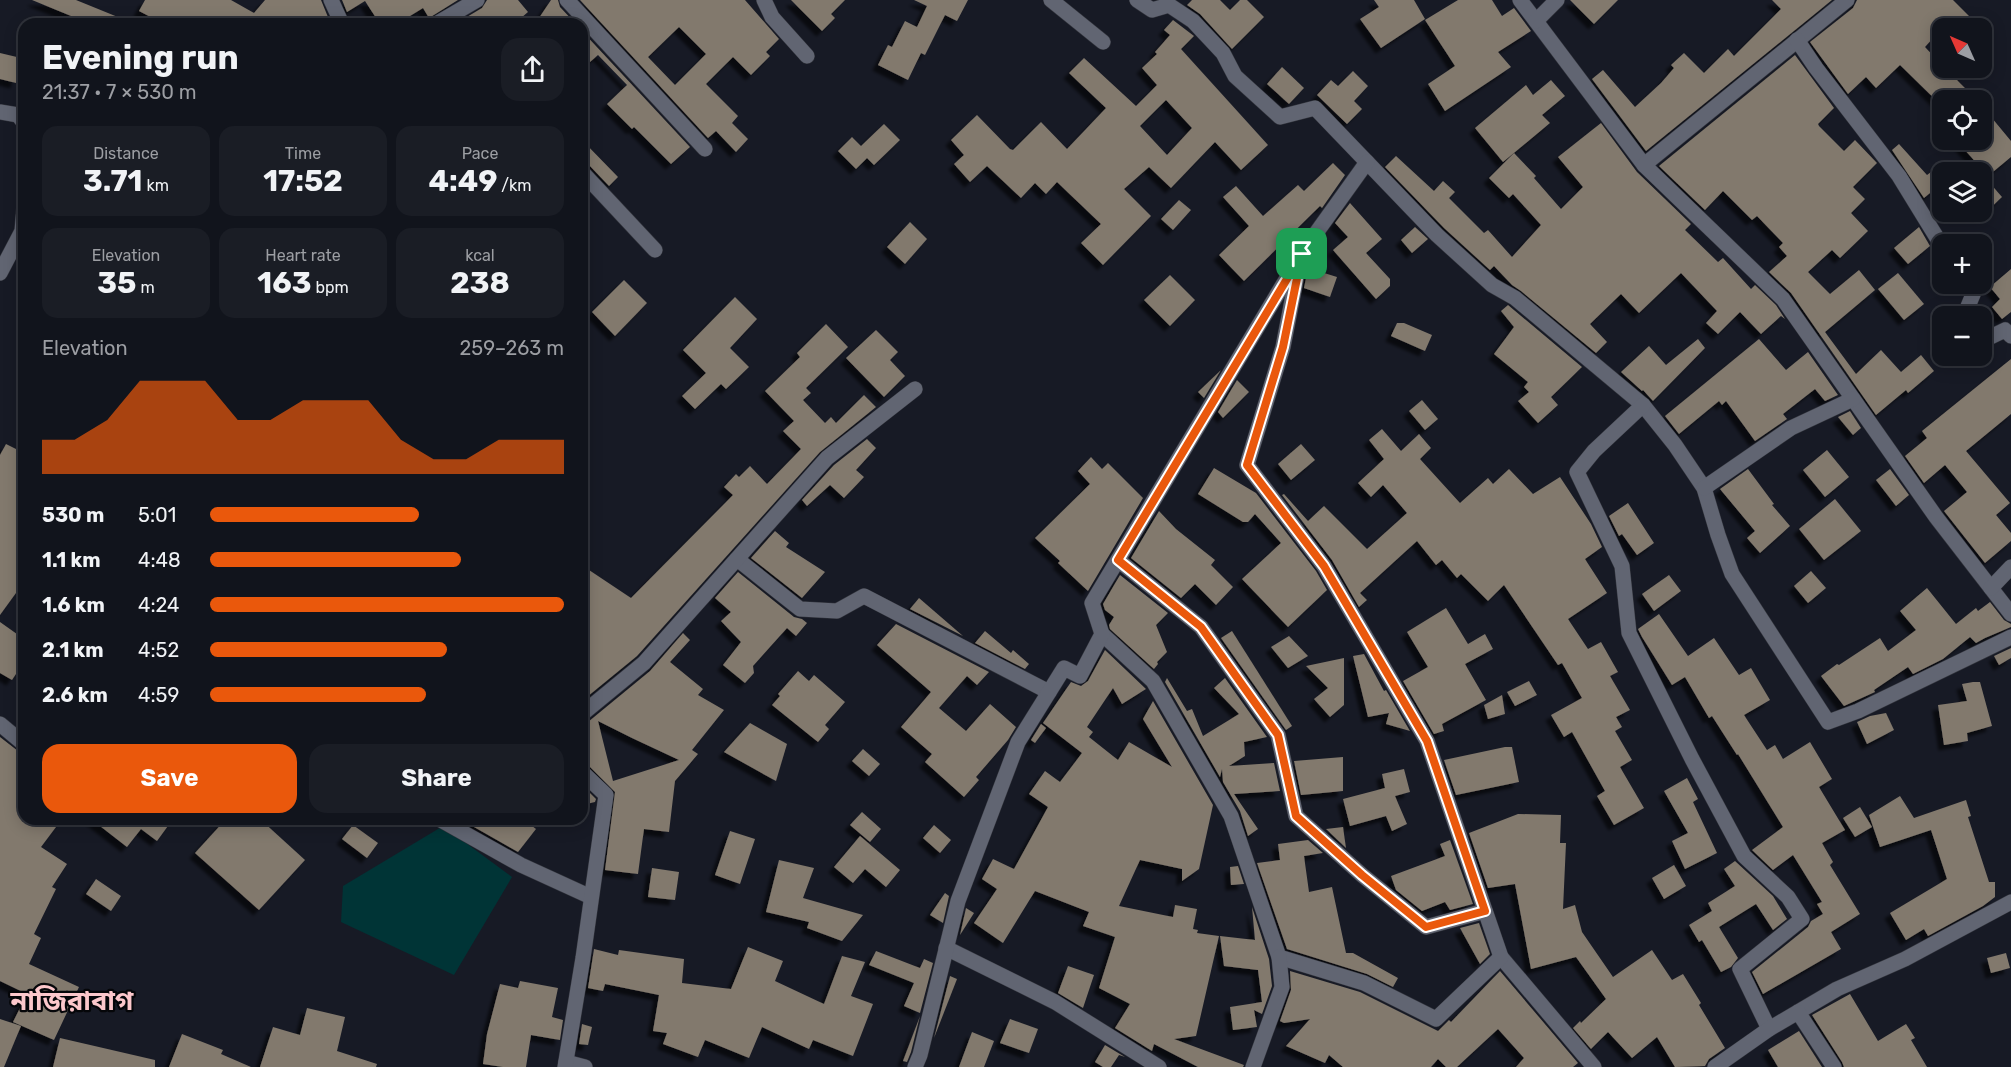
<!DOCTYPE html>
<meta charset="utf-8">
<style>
body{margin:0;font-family:Rubik,"Noto Sans Bengali",sans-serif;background:#1a1d25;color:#f1f3f6;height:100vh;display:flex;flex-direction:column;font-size:22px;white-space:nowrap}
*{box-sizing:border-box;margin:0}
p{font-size:20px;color:#9c9ea3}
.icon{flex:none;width:33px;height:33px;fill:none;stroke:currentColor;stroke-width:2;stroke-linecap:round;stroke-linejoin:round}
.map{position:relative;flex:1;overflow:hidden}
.sheet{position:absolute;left:18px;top:18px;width:570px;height:807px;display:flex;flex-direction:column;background:#11141c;border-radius:18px;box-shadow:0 3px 15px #0003,0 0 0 2px #30333b}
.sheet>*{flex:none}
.needle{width:39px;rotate:315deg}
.controls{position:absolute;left:1932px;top:18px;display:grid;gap:12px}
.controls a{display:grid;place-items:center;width:60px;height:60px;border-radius:12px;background:#11141c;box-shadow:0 3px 15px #0003,0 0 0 2px #30333b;font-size:30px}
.pin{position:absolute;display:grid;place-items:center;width:51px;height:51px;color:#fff;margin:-26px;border-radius:12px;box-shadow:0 3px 9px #0006}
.round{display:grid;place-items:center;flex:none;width:63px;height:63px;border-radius:18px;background:#1a1d25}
.head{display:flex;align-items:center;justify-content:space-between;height:102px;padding:0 24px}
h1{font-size:33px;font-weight:700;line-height:45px}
.stats{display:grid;grid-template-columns:repeat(3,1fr);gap:9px;height:102px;padding:6px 24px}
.stats div{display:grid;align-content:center;border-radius:15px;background:#1a1d25;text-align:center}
.stats b{font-size:30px;font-weight:700}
.stats small{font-size:16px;font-weight:400}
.stats p{font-size:16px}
.chart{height:168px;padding:12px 24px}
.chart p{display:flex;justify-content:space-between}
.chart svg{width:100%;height:108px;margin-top:6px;fill:#ea580c;opacity:.7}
.primary-button{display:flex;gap:12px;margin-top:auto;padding:12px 24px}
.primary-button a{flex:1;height:69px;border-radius:18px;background:#ea580c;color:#fff;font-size:24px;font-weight:700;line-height:69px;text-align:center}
.primary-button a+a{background:#1a1d25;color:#f1f3f6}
ul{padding:0 24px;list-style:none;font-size:20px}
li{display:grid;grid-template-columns:96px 72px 1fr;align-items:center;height:45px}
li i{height:15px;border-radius:8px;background:#ea580c}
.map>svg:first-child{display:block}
</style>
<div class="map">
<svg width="2011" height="1067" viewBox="0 0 2011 1067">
<defs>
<filter id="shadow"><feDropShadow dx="-5.5" dy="5.5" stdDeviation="1.5" flood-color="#0009"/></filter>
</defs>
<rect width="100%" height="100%" fill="#171a25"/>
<polygon fill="#003436" points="443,826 512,877 454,975 341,922 343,886"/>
<g fill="#82796d" fill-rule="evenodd" filter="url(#shadow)">
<polygon points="32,0 76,0 135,24 74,24 76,18"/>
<polygon points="145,0 231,0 254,13 265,0 321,0 330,22 327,24 164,24 139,11"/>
<polygon points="342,0 458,0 429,18 423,8 397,24 380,24 365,1 347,12"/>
<polygon points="487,0 518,0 528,12 514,24 492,24 486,17 475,24 455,24 482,8"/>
<polygon points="551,0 558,0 560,7 576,24 535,24"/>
<path d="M580 0H745L779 39 766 52 770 56 751 75 733 57 706 84 738 116 732 123 748 139 736 152 716 131 708 138ZM679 27 706 54 675 85 648 57Z"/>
<polygon points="791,0 845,0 831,14 835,18 822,31"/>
<polygon points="914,0 968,0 957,21 945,15 925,55 921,53 908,80 878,65 888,45 892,47 905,21 917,27 927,6"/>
<polygon points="1192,0 1220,0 1230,10 1240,0 1247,0 1264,17 1232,49 1200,14 1187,5"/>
<polygon points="1374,0 1414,0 1425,19 1381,48 1360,19 1379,7"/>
<polygon points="1458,0 1492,0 1502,16 1514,8 1531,31 1498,52 1511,67 1445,111 1428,84 1455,66 1425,20"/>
<polygon points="1570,0 1618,0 1594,24"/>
<polygon points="1772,0 1832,0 1646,151 1592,79 1603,70 1635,107 1661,83 1674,68 1671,65 1684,53 1704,73 1728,49 1734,56 1781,9"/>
<polygon points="1857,0 1953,0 1981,28 1942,28 1925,47 1942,65 1942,68 1971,68 1957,80 1969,92 1960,100 1942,100 1942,106 1900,65 1876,88 1866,77 1848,94 1810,42 1853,8"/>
<path d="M1173 20 1194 36 1181 49 1268 145 1241 170 1215 142 1171 188 1149 167 1124 189 1151 216 1103 265 1081 243 1101 224 1057 182 1046 194 1035 183 1021 198 987 166 970 182 954 164 964 155 951 140 977 115 1010 149 1013 150 1041 122 1067 149 1106 108 1069 73 1084 58 1136 106 1157 85 1142 68 1157 54 1155 52 1170 35 1164 30ZM1166 100 1192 128 1167 155 1140 126Z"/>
<polygon points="582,31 690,147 671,164 634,127 632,129 607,104 627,85 598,55 582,69"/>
<polygon points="0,53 21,58 16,83 0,79"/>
<polygon points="1795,55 1834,108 1818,124 1819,126 1844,151 1855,140 1877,163 1853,187 1865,199 1851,213 1868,231 1840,258 1832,250 1808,272 1830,294 1859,270 1875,290 1825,332 1856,374 1881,350 1901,372 1921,355 1934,371 1908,393 1906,390 1876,415 1791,293 1769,272 1787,256 1779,247 1783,243 1757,216 1752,220 1723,191 1705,210 1659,166"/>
<polygon points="1282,67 1304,88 1289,104 1267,84"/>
<polygon points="1353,71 1368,86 1354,101 1362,109 1347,124 1317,95 1331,80 1338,86"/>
<polygon points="1551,80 1565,96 1542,115 1550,123 1503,162 1475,128 1526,85 1533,95"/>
<polygon points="1982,106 2011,141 2011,157 1988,176 1956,140 1982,140"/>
<polygon points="1601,123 1637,172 1691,224 1685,230 1718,262 1723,258 1751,289 1755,285 1776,305 1785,319 1781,316 1761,334 1740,312 1718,334 1706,323 1717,311 1681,273 1639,313 1621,294 1590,324 1607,342 1596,353 1521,291 1512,285 1494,266 1490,270 1444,228 1385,167 1396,156 1434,191 1443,181 1455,192 1449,198 1484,233 1488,230 1512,257 1541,225 1513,194 1509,198 1489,178 1514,153 1536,176 1534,178 1561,209 1583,187 1558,157"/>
<polygon points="884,124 900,140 874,165 867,158 856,169 838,151 852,137 861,146"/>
<polygon points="582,140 618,177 609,186 589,165 582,162"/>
<polygon points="1899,144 1927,175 1931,172 1941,184 1924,198 1892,150"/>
<polygon points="1333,163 1345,175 1322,208 1320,206 1244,281 1219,255 1249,226 1223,197 1236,186 1263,216 1298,185 1304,191"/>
<polygon points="1982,174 2002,197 1982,216"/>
<polygon points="1179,200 1191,210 1173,230 1161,219"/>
<polygon points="1350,203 1382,239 1366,253 1390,279 1390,286 1376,299 1333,250 1348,237 1335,223"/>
<polygon points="910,222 927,239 905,264 887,247"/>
<polygon points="1415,227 1428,239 1412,253 1401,240"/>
<polygon points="1919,227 1930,246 1908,264 1894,248"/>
<polygon points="1308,268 1337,277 1330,297 1304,288"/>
<polygon points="2011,269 2011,312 2002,319 1992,307 2000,299 1990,287"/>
<polygon points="1898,273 1924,304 1904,320 1878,289"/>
<polygon points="1170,275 1195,300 1170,326 1144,300"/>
<polygon points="624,280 647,303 615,336 592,312"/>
<polygon points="735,297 757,319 730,348 749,367 726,389 721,384 695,409 682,396 706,373 683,350"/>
<polygon points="1508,305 1582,367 1551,397 1558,405 1538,423 1518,401 1529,392 1524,387 1528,382 1494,354 1514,327 1501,311"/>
<polygon points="1397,323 1404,323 1432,335 1425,351 1391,336"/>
<polygon points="826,324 848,347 806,388 811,393 803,400 825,423 831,417 836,423 864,395 876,407 820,452 637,656 582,701 582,579 589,570 631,598 733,495 724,487 736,474 739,477 750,466 767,484 801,449 783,431 794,421 765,391 800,357 797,353"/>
<polygon points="876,330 898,352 890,360 905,376 884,397 846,358"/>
<polygon points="1698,339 1705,348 1653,401 1643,390 1642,391 1621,372 1649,346 1666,365"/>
<polygon points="1759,339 1786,370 1808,352 1838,395 1825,401 1815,389 1783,414 1787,419 1755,441 1726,401 1722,405 1719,401 1679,434 1665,416"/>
<polygon points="2011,359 2011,414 1966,451 2010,503 1996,515 2011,533 2011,541 1985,563 1944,511 1967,492 1945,465 1924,483 1905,456 1927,438 1922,431"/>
<polygon points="1221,370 1204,398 1198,392"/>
<polygon points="1237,380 1249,392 1223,418 1218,412"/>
<polygon points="1422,400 1438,419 1425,430 1409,411"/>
<polygon points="1850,411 1861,428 1853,435 1838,417"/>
<polygon points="1382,429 1401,451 1419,434 1431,448 1420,459 1460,503 1488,478 1493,484 1509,469 1533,494 1560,477 1591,524 1602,547 1585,559 1607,593 1568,619 1588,649 1601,642 1618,672 1610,676 1630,710 1616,717 1622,727 1615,731 1632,760 1620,767 1644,808 1614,825 1597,796 1605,791 1572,732 1564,737 1551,715 1582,698 1562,663 1558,665 1504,585 1488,601 1461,574 1457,578 1442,560 1436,565 1417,541 1360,593 1367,600 1359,607 1332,560 1282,495 1284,494 1308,521 1324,506 1367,549 1407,513 1383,485 1371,497 1358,483 1384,459 1369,440"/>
<polygon points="867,439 876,448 856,470 864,477 844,498 830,485 807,506 802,500 834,465"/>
<polygon points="6,444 24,453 24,582 0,615 0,455"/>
<polygon points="1301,444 1315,460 1291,480 1278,464"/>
<polygon points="1827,450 1849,477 1825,497 1803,470"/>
<polygon points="1091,457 1102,469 1108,463 1143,498 1088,591 1058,563 1060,561 1035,538 1090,484 1078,471"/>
<polygon points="1214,468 1256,493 1316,571 1327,590 1288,627 1242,579 1281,543 1255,514 1248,522 1243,522 1198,494"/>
<polygon points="1748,469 1774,504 1772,505 1790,526 1760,553 1747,538 1755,531 1720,489"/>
<polygon points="1890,469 1909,495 1896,506 1876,480"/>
<polygon points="1835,499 1861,531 1824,560 1799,529"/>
<polygon points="1628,503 1654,543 1637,555 1622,534 1619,536 1609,516"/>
<polygon points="1159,511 1176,529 1215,560 1211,565 1233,587 1216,605 1195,584 1181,598 1131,558"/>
<polygon points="775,531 789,543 786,547 825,572 802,598 751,558"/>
<polygon points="1811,571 1826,588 1808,603 1794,586"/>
<polygon points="738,572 794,617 802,619 807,623 796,636 787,628 753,666 754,673 745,683 723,665 741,642 721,621 731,612 715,598"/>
<polygon points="1120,575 1168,613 1156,625 1167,652 1157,662 1158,664 1154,669 1110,629 1109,625 1114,617 1105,610 1103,604"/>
<polygon points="1669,575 1681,591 1654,611 1642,594"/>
<polygon points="1927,588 1956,624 1976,608 1978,611 1990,602 2004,620 2011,624 2011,627 1985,638 1976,643 1970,637 1943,659 1913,674 1908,667 1874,690 1875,692 1844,706 1821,676 1837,664 1839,665 1880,638 1888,651 1916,630 1900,611"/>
<polygon points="919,598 963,636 910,609"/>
<polygon points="1446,608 1468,644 1485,634 1493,649 1465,664 1486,700 1442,724 1444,731 1434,734 1403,681 1428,667 1407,632"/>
<polygon points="1659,614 1688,656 1714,638 1739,675 1751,668 1770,700 1744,715 1767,750 1775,745 1783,759 1810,742 1832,779 1819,787 1845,830 1822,843 1833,862 1830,865 1860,914 1831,932 1841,949 1763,994 1752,972 1808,927 1811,921 1823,914 1817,904 1822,902 1793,855 1773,870 1752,850 1783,827 1738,754 1737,755 1712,716 1709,718 1685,677 1672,685 1642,637 1638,629"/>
<polygon points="0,622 24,639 24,662 12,680 0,673"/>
<polygon points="896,624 989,672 977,685 967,676 939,708 966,731 990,704 1016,727 1008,740 976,777 979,780 964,797 925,762 932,754 901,727 931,692 877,645"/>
<polygon points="985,631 1011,653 1013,650 1029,664 1025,669 975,643"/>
<polygon points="1232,631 1292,726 1286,730 1221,638"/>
<path d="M683 633 690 640 670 662 703 689 698 695 724 710 692 750 698 754 675 781 669 832 644 829 638 874 605 870 615 792 587 764 582 742V724L588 722 650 671ZM598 721 632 738 679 760 613 781Z"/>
<polygon points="1289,636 1308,656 1288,668 1271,647"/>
<polygon points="2011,648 2011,658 1999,665 1994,656"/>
<polygon points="1105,650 1146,689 1122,704 1113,688 1087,727 1093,732 1089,737 1118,760 1129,742 1172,767 1143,719 1153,701 1213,805 1199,869 1182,881 1182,869 1140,860 1119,906 1173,917 1175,905 1197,909 1193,929 1198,930 1197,933 1219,936 1196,1036 1174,1039 1244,1065 1243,1067 1198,1067 1154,1044 1152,1051 1115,1028 1130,1004 1099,988 1115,937 1083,926 1089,912 1035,891 1003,943 974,923 997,889 982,879 993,859 1014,869 1048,807 1029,794 1045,771 1060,782 1082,753 1043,723 1071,682 1081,686 1088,681"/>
<polygon points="1364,654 1384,691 1386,690 1410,731 1386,724 1389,713 1368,717 1353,656"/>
<polygon points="1344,658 1344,705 1330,717 1314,699 1328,688 1306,666"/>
<polygon points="798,671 809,681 814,675 845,702 825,725 829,729 818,742 772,705 780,696 778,694"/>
<polygon points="1167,678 1187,711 1192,709 1203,736 1239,714 1214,688 1225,678 1267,737 1244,742 1245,756 1229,766 1274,763 1280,791 1234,794 1258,829 1248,836 1240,811 1223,782 1222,769 1220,777 1165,682"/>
<polygon points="1529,681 1537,695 1515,706 1507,692"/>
<polygon points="1973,682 1980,682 1992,726 1967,733 1968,741 1944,745 1938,705 1967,701 1962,684"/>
<polygon points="1502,695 1505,714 1488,719 1484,705"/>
<polygon points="1886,713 1894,730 1867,744 1857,722 1870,716"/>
<polygon points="750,723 787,744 776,781 724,752"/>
<polygon points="1041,724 1046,728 1035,743 1031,740"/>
<polygon points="0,737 18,751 24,754 24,819 62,819 41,847 67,864 52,887 56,889 34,934 41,938 29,964 79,987 54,1040 13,1022 27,994 0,981"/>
<polygon points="1505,747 1512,747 1519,782 1456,795 1444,760"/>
<polygon points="863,749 880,764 869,776 852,761"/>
<polygon points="1343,757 1343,791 1301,795 1294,761"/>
<polygon points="1404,769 1410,792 1395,796 1407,824 1392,831 1386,816 1350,826 1343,799 1385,788 1382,774"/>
<polygon points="1687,778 1698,799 1693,802 1717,853 1685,869 1672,841 1688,833 1664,791"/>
<polygon points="586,789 596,799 595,802 582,805 582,791"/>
<polygon points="1900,796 1914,818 1966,800 1971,816 1968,817 1989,882 1995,882 1995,897 1983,906 1928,936 1924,929 1906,940 1890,913 1947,879 1931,830 1880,847 1869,815"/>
<polygon points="1860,807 1872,827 1855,837 1843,818"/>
<polygon points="862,812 881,829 870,842 850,825"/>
<polygon points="1518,814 1561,815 1560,843 1566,843 1563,909 1575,905 1582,932 1613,977 1652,950 1672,980 1683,974 1701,1003 1699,1005 1725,1048 1709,1059 1705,1066 1675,1067 1657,1037 1632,1058 1608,1032 1591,1049 1573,1028 1580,1021 1581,1023 1606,999 1576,957 1531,969 1515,884 1488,888 1469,833"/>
<polygon points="91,819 173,819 157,841 141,829 127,847"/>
<polygon points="226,819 260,819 305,860 259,910 195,853"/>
<polygon points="460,819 523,819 536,829 518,852"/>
<polygon points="353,825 378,843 367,858 342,839"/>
<polygon points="934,825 951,840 940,853 923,838"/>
<polygon points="1343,827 1346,848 1326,829"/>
<polygon points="730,831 755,839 740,884 715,875"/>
<polygon points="860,836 900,870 886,887 865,869 853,883 834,867"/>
<polygon points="1308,840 1323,853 1304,856 1309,892 1332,887 1346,953 1353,953 1398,978 1393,987 1367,974 1287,949 1257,863 1280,860 1278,844"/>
<polygon points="1450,840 1473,904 1450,910 1445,902 1422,911 1396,890 1391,876 1445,856 1440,844"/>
<polygon points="779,860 814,868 803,898 863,915 842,941 807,928 809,922 766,912"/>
<polygon points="1735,861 1773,896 1787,919 1773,930 1756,904 1719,927 1738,958 1731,967 1721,972 1702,940 1699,942 1689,925 1712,911 1708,903 1735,886 1724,869"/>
<polygon points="1674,865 1686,886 1664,899 1652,878"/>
<polygon points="1238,866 1244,884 1231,885 1230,867"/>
<polygon points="652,868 679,872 675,900 648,897"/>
<polygon points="96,879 121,896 111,911 86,894"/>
<polygon points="945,893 949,896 943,923 930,915"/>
<polygon points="1252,907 1269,959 1272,986 1262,1014 1254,1010 1257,1027 1233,1030 1230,1007 1262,1002 1258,970 1224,966 1220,936 1255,940"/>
<polygon points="966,908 974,913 960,935"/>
<polygon points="1479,923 1490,954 1480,964 1460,928"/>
<polygon points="748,947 783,961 775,981 824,1004 842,956 865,962 851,996 873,1004 853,1056 813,1040 809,1049 762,1027 749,1058 705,1040 698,1057 663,1044 667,1033 653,1031 659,995 605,984 603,991 588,988 594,949 618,955 619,950 684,959 682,983 731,989"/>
<polygon points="876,951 920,968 924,959 933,963 920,1013 904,1006 914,983 869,965"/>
<polygon points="2006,953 2010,968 1991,973 1987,958"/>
<polygon points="1068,966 1094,975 1083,1008 1058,993"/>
<polygon points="1290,971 1360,992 1438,1031 1449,1020 1451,1022 1500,971 1578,1063 1573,1067 1516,1067 1524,1058 1498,1029 1457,1067 1446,1067 1438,1059 1431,1067 1343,1067 1329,1055 1325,1063 1286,1046 1310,1019 1284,1023 1280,1021 1291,990"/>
<polygon points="950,976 957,979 934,1038"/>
<polygon points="520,981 558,988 552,1017 563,1020 560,1040 531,1035 526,1067 503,1067 483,1064 487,1034 500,984 518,988"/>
<polygon points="1850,994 1878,1041 1906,1024 1915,1038 1911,1040 1927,1067 1844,1067 1842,1062 1812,1015"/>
<polygon points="307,1008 345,1017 337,1051 377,1064 376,1067 260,1067 273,1027 300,1035"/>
<polygon points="920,1016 911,1052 907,1062 903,1061"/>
<polygon points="0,1019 21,1026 4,1067 0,1067"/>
<polygon points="1010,1019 1038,1029 1029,1053 1000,1043"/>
<polygon points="582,1024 592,1027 588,1045 579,1044"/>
<polygon points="1799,1031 1822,1067 1778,1067 1768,1050"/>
<polygon points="972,1032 994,1041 984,1067 959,1067"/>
<polygon points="182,1034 223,1050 221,1054 251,1067 169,1067"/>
<polygon points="60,1038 155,1060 155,1067 53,1067"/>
<polygon points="1105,1045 1125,1057 1119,1055 1111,1067 1103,1067 1095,1062"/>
</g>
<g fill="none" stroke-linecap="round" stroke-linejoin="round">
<g stroke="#33353d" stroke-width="16">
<g id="minor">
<polyline points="331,0 342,24"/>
<polyline points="567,0 705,149"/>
<polyline points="764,0 772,17 807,56"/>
<polyline points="1051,0 1103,42"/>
<polyline points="1137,0 1152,10 1169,5 1193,21 1223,53 1235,76 1280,117 1315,108 1437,235 1492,285 1515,298 1643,405 1675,445 1704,488 1718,535 1732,574 1828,722 1858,711 2011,637"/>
<polyline points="1520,0 1644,165"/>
<polyline points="1847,0 1644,165 1783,299 1936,517 2011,614"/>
<polyline points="1536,21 1557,0"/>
<polyline points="436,24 477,0"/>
<polyline points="1797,40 1816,68 1899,176 1942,246"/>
<polyline points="0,112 18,115 24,123"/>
<polyline points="1367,162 1301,254 1283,347 1247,465 1324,566 1427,741 1501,957 1594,1067"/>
<polyline points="582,172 655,250"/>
<polyline points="0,273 22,231 24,208"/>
<polyline points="1964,316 1974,292 1968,284"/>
<polyline points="1982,341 2005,330 2011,336"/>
<polyline points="1643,405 1594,451 1577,472 1622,566 1629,633 1692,759 1744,856 1788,897 1802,919 1740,969 1769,1029"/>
<polyline points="1704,488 1791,428 1853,399"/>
<polyline points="737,559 800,609 837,611 864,596 1049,692"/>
<polyline points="1118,560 1201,627 1278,735 1296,816 1362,875 1426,927 1485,911"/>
<polyline points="1991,588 2011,567"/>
<polyline points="1102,634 1153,681 1231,816 1279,957 1364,983 1436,1019 1501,957"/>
<polyline points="582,714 644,663 827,458 915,389"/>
<polyline points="0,724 24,744"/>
<polyline points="439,819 521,865 591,897"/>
<polyline points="946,948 1055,1002 1159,1067"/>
<polyline points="1798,1012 1837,989 1905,959 2011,902"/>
<polyline points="566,1062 585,1067"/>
<polyline points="565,1067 583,958 606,795 582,772"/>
<polyline points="915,1067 920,1055 958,901 1018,742 1064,668 1080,676 1102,634 1092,603 1296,263"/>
<polyline points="1253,1067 1282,987 1279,957"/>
<polyline points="1715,1067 1769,1029 1798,1012 1834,1067"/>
</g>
</g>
<use href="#minor" stroke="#616572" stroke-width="15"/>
</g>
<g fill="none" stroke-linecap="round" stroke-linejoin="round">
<g stroke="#fff" stroke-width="12">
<polygon id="route" points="1302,254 1283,347 1247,465 1324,566 1427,741 1485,911 1426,927 1362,875 1296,816 1278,735 1201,627 1118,560"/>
</g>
<use href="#route" stroke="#ea580c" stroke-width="8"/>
</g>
<g text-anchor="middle" stroke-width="4.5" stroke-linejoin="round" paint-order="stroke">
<g font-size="27" font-weight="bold" fill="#fcc7cb" stroke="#050609">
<text x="72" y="1010">নাজিরাবাগ</text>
</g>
</g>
</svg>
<div class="controls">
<a><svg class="needle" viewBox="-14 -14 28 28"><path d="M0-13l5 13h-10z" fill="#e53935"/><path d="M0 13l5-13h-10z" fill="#9c9ea3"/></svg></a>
<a><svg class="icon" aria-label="locate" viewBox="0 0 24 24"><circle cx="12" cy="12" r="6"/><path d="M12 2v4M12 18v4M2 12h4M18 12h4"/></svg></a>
<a><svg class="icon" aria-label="layers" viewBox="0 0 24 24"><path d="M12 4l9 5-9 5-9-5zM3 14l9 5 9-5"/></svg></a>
<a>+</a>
<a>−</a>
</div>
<div class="pin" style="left:1302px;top:254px;background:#1e9e55"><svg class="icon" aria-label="arrive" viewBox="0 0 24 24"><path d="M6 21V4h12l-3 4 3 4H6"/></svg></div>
<section class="sheet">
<div class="head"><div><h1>Evening run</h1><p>21:37 · 7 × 530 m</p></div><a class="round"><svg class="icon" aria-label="share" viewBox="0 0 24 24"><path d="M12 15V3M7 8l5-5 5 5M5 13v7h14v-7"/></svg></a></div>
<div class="stats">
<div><p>Distance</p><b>3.71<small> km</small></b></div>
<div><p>Time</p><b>17:52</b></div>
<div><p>Pace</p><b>4:49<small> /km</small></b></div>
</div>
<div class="stats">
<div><p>Elevation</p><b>35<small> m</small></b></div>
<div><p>Heart rate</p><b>163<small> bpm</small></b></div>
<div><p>kcal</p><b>238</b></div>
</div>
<div class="chart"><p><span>Elevation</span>259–263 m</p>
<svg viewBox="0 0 160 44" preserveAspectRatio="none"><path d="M0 44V30L10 30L20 22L30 6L40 6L50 6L60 22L70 22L80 14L90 14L100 14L110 30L120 38L130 38L140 30L150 30L160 30V44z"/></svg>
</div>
<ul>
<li><b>530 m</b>5:01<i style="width:59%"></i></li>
<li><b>1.1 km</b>4:48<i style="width:71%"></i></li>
<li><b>1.6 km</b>4:24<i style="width:100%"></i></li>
<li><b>2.1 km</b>4:52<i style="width:67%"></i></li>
<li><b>2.6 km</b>4:59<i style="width:61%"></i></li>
</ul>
<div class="primary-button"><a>Save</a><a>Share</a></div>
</section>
</div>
